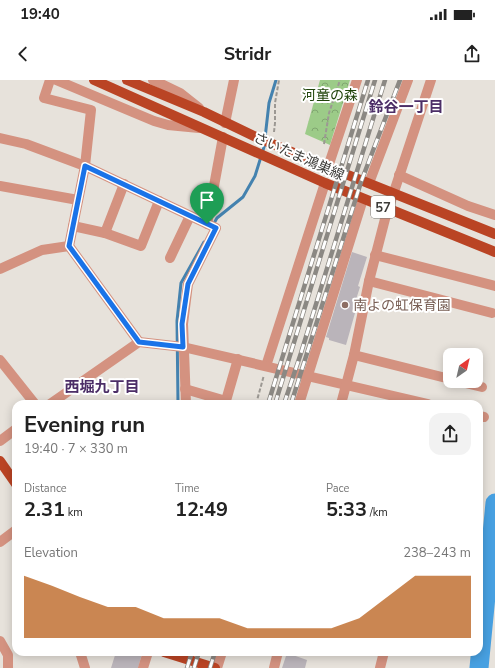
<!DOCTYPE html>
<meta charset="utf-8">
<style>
body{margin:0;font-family:"Nunito Sans","Noto Sans JP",sans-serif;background:#f2f2f2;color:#222;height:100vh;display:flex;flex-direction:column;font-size:15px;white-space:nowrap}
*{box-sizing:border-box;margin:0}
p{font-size:13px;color:#767676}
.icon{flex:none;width:22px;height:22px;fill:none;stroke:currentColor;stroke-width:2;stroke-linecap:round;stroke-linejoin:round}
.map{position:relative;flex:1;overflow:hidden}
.drawer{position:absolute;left:12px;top:320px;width:471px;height:256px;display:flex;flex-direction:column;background:#fff;border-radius:12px;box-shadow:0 2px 10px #0003}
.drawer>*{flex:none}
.needle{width:26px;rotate:34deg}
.fabs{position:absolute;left:443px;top:268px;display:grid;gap:8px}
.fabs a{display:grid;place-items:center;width:40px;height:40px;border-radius:8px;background:#fff;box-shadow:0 2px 10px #0003;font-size:20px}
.pin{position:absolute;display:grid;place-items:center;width:34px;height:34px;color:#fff;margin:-41px -17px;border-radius:50% 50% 50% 0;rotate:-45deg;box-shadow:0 0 4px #0007}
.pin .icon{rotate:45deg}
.round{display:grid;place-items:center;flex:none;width:42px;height:42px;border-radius:12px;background:#f2f2f2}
.head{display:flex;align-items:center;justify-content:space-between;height:68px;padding:0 12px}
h1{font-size:22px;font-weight:700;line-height:30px}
.stats{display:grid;grid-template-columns:repeat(3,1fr);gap:6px;height:68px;padding:4px 12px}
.stats div{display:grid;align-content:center}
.stats b{font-size:20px;font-weight:700}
.stats small{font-size:11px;font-weight:400}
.stats p{font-size:11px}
.chart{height:112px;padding:8px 12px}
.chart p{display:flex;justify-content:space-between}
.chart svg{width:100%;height:72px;margin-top:4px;fill:#b45309;opacity:.7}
.status{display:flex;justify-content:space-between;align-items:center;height:28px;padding:0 20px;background:#fff;direction:ltr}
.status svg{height:11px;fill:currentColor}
header{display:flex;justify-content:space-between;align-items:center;height:52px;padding:0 12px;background:#fff;font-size:18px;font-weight:700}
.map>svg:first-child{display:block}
</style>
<div class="status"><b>19:40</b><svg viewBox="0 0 49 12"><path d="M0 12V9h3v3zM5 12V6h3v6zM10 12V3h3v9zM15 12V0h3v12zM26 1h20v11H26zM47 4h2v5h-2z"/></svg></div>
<header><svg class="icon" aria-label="back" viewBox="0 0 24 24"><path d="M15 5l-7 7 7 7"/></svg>Stridr<svg class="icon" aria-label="share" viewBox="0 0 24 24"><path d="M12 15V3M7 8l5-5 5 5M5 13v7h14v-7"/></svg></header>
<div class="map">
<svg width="495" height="588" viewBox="0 0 495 588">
<defs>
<pattern id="park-crowns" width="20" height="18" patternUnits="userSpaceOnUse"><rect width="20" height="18" fill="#9ccb88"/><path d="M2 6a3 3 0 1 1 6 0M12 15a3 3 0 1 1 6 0" fill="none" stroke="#80a670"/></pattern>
</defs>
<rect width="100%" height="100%" fill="#e7e2db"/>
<polygon fill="url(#park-crowns)" points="320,0 350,0 330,65 305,54"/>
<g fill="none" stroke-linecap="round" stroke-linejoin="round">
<g stroke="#4482af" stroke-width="3">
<polyline points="213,145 217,138 243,117 255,96 264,67 269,23 276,0"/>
<polyline points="178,324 177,241 181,203 204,162"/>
</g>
<polyline stroke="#47a0e1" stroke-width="19" points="479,588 495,423"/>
</g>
<g fill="#bab4ba">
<polygon points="352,172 367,177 358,206 360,207 352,232 355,233 346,265 329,260 329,258 326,257"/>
<polygon points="116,572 137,572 142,574 138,588 111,588"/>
<polygon points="287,573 307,580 305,588 282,588"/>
</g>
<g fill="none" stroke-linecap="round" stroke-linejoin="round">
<g stroke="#9c9893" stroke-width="2" stroke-dasharray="4 2" stroke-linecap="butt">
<polyline points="274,52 275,43 275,23 279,0"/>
<polyline points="324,64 329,33 340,0"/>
<polyline points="256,324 264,295"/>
</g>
<g stroke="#d49280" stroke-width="10">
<polyline points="50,0 44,18 91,30 85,86 69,166 139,262"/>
<polyline points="56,0 154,41 168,45 199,48"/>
<polyline points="153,0 180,13 199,28"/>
<polyline points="225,43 234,0"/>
<polyline points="0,58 26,64 85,86 216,148 188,204 183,244 186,324"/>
<polyline points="328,87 357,0"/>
<polyline points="399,95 468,126 495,135"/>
<polyline points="369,103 408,0"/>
<polyline points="0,106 78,120"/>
<polyline points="207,144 223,57"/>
<polyline points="73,146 105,153 141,166 159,121"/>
<polyline points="105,153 124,104"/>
<polyline points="375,175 495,206"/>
<polyline points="170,178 190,136"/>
<polyline points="0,189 42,170 69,166"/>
<polyline points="369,201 492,233"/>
<polyline points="354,275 450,299"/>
<polyline points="0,280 35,324"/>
<polyline points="266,286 325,103"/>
<polyline points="457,301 482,307"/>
<polyline points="185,309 226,321"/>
<polyline points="50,324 139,262 183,267 428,324"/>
<polyline points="225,324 238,279"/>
<polyline points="299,324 363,119"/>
<polyline points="341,324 354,275 369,201 385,139 431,0"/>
<polyline points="479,336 484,337"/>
<polyline points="0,361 16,349"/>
<polyline points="0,462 16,450"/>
<polyline points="0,561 8,575 8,588"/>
<polyline points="80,572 85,588"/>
<polyline points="143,588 148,572"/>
<polyline points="217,588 222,572"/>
<polyline points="274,588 278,572"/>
<polyline points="380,588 384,572"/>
</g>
<g stroke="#ba4424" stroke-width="10">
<polyline points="94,0 325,103 495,172"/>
<polyline points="127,0 204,32 258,58 328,87 495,154"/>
<polyline points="0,381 16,404"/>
<polyline points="164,572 215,588"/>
</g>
<g stroke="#8b8883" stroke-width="4.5">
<g id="rail">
<polyline points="268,324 368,0"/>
<polyline points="275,324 375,0"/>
<polyline points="284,324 301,273 385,0"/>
<polyline points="291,324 361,102 400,0"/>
<polyline points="187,588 192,572"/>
<polyline points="194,588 199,572"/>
<polyline points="210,588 215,572"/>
</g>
</g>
<use href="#rail" stroke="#fff" stroke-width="3" stroke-dasharray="9" stroke-linecap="butt"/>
</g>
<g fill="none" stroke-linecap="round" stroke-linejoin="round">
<g stroke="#fff" stroke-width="8">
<polygon id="route" points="85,86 216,148 188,204 182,244 183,267 139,262 69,166"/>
</g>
<use href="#route" stroke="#1a73e8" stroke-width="5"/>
</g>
<circle fill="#8d6e63" stroke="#fff" stroke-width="1.5" cx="345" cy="225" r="4"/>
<g text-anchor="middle" stroke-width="4" stroke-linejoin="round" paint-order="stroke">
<rect fill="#fff" stroke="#777674" stroke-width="1" x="371" y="116" width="24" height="22" rx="3"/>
<g font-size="13" font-weight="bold" fill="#3d3c39">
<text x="383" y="132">57</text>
</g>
<g font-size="14" fill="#1e4308" stroke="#fff">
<text x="330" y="20">河童の森</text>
</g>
<g font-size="14" fill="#3d3c39" stroke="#fff">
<text transform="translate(299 76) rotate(24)" y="5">さいたま鴻巣線</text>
</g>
<g font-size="14" fill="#785e54" stroke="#fff" text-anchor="start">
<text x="353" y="230">南よの虹保育園</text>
</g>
<g font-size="15" font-weight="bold" fill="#4c2e67" stroke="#fff">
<text x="406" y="32">鈴谷一丁目</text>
<text x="102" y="312">西堀九丁目</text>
</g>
</g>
</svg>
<div class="fabs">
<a><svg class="needle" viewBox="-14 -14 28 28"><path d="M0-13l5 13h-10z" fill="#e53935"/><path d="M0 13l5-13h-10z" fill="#767676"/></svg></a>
</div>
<div class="pin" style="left:207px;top:144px;background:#1e9e55"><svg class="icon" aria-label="arrive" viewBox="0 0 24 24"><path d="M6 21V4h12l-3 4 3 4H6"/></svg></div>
<section class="drawer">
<div class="head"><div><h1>Evening run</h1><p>19:40 · 7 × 330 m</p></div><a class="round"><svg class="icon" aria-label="share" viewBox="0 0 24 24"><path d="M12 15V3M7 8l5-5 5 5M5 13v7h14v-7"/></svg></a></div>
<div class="stats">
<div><p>Distance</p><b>2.31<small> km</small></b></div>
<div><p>Time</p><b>12:49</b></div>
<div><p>Pace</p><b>5:33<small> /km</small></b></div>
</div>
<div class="chart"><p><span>Elevation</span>238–243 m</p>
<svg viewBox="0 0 160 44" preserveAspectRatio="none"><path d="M0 44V6L10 12L20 19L30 25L40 25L50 32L60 32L70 32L80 38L90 38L100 38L110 38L120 32L130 19L140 6L150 6L160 6V44z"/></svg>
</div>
</section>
</div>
